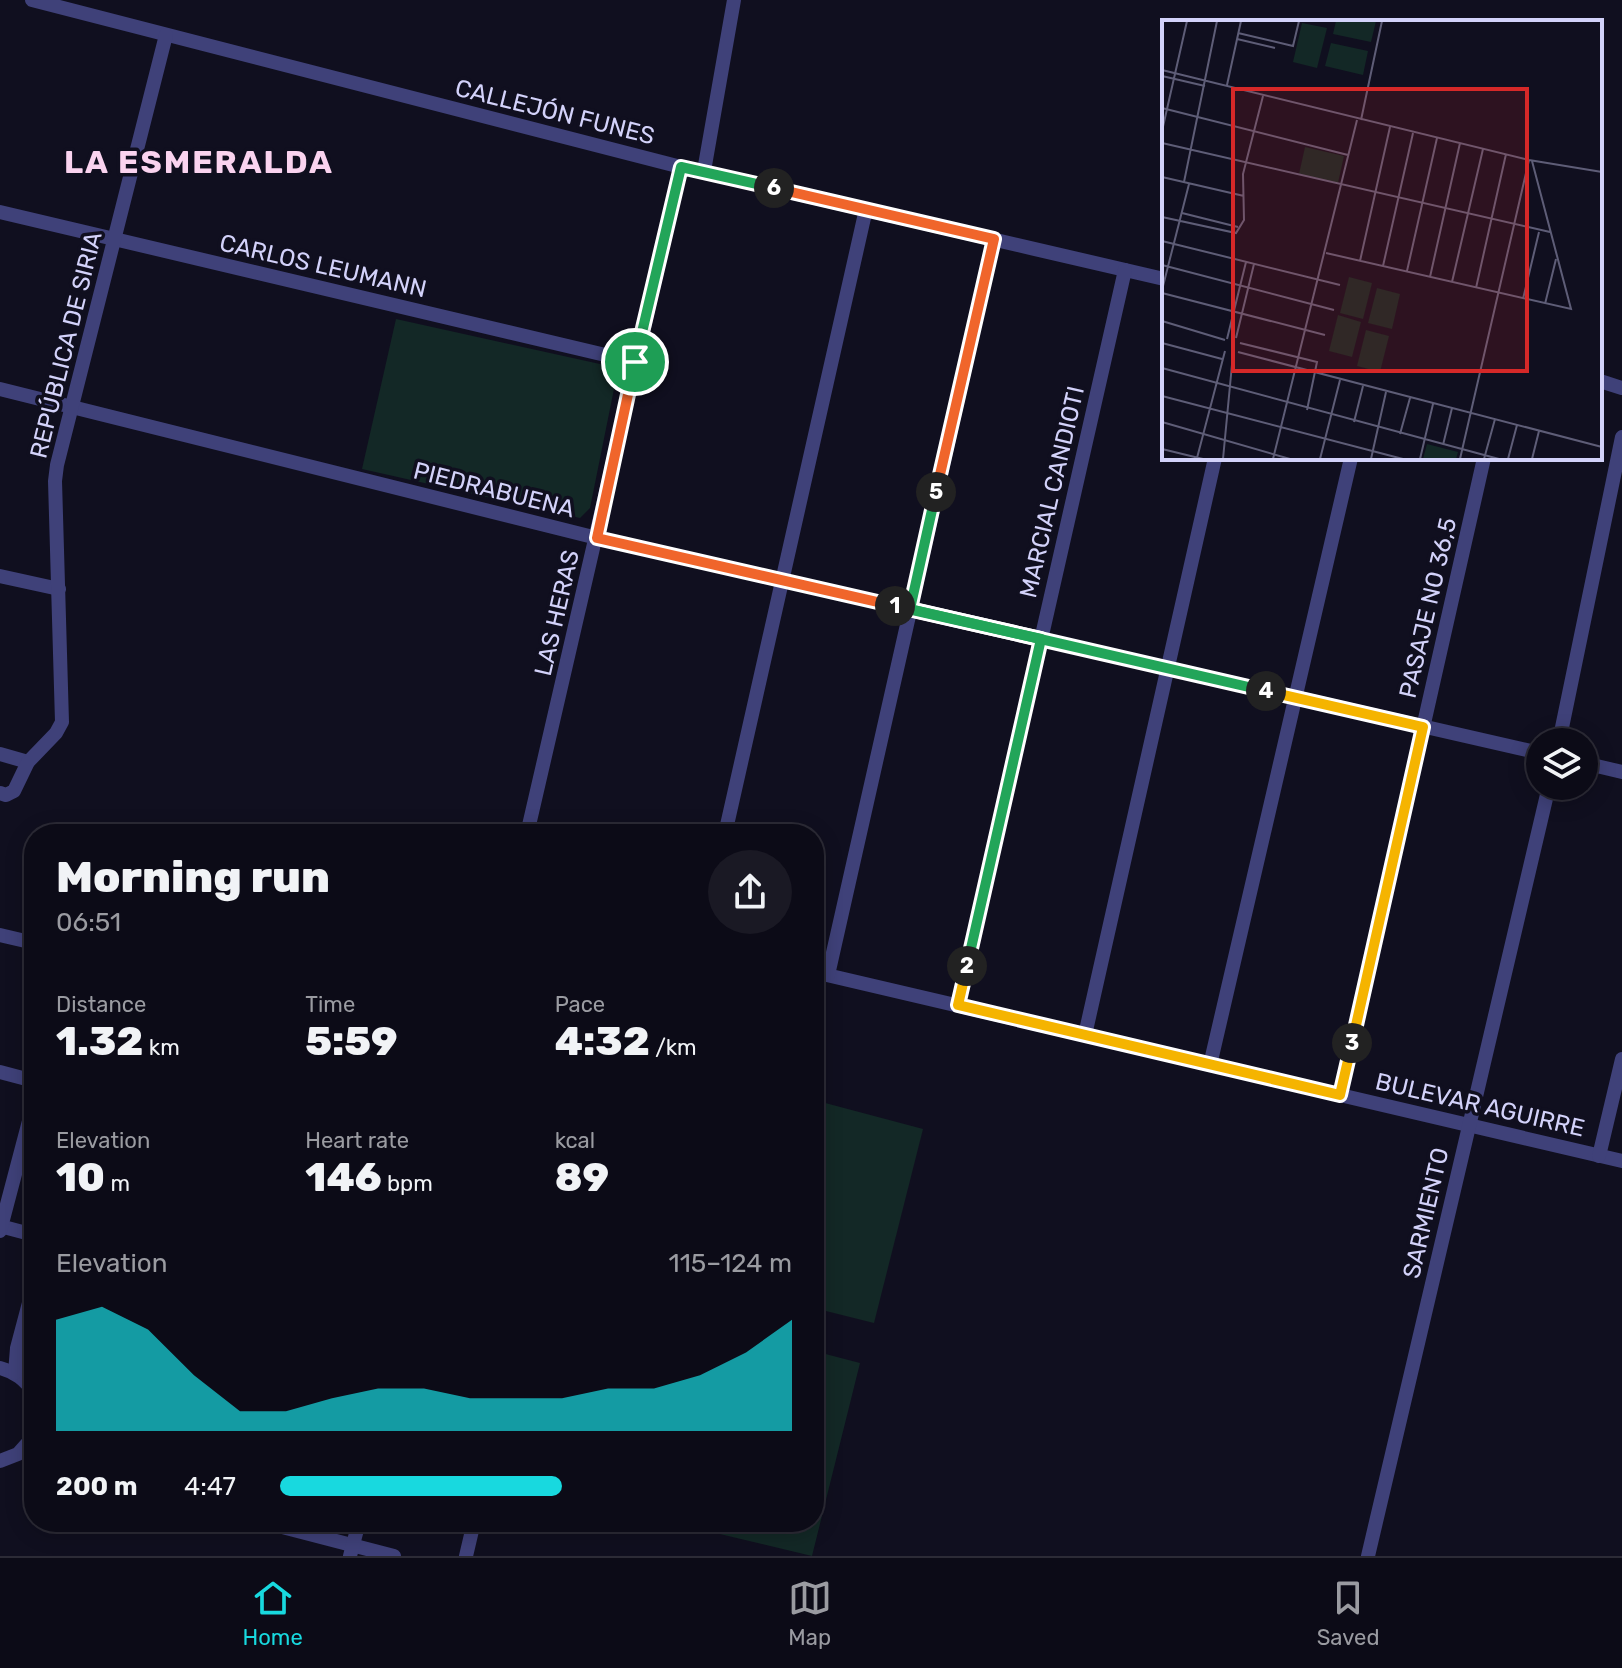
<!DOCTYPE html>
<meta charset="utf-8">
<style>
body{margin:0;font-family:Rubik,sans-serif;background:#1a1924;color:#f1f3f6;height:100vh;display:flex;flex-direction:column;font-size:30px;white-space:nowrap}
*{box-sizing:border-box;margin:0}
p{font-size:26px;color:#9a9ba1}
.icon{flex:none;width:44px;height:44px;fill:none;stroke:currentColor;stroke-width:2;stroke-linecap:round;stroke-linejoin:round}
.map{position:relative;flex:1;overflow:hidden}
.details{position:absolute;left:24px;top:824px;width:800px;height:708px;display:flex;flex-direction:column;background:#0c0b17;border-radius:32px;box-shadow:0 4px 20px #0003,0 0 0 2px #2c2b36}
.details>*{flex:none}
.fabs{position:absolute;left:1526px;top:728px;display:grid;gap:16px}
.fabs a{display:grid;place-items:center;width:72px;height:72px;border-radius:50%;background:#0c0b17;box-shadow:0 4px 20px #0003,0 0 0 2px #2c2b36;font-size:40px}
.pin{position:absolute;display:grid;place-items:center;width:68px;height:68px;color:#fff;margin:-34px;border:4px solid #fff;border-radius:50%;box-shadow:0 2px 8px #0007}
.km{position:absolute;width:40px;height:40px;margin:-20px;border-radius:50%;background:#222;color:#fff;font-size:22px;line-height:40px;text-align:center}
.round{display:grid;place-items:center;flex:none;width:84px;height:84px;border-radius:42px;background:#1a1924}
.summary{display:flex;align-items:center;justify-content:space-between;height:136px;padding:0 32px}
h1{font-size:44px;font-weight:800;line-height:60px}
.stats{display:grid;grid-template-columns:repeat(3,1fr);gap:12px;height:136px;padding:8px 32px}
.stats div{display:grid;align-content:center}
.stats b{font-size:40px;font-weight:800}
.stats small{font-size:22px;font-weight:400}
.stats p{font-size:22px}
.chart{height:224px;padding:16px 32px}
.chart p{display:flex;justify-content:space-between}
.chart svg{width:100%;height:144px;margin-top:8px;fill:#18d9df;opacity:.7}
ul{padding:0 32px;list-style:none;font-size:26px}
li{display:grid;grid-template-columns:128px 96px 1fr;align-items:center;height:60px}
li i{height:20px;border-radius:10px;background:#18d9df}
.tab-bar{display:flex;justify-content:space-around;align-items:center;height:112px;border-top:2px solid #2c2b36;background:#0c0b17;font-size:22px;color:#9a9ba1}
.tab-bar a{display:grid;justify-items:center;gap:4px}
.tab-bar .selected{color:#18d9df}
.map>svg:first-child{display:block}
</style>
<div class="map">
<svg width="1622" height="1556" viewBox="0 0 1622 1556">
<rect width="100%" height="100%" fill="#100f1f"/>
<g fill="#132826">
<polygon points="396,319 609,366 616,379 590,508 580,518 362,469"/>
<polygon points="814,1100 923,1129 874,1323 814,1308"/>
<polygon points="814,1351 860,1363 812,1556 682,1525 683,1522 814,1522"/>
</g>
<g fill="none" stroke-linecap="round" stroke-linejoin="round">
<g stroke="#3f4179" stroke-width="14">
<polyline points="32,0 681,167 1164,279"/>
<polyline points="704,171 734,0"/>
<polyline points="0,212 635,362"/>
<polyline points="1600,381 1622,388"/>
<polyline points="0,389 597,538 1540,753"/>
<polyline points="0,576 59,589"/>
<polyline points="1559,742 1622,437"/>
<polyline points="0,754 28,762"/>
<polyline points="1584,763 1622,772"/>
<polyline points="0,793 6,795 14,791 28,762 56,733 62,722 55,481 57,465 166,35"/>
<polyline points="527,834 681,167"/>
<polyline points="725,834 866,209"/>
<polyline points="0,935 34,943"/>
<polyline points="814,972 1622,1161"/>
<polyline points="828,975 994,239"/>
<polyline points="958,1005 1125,270"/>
<polyline points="1085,1035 1215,458"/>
<polyline points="1210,1065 1351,458"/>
<polyline points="0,1072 34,1081"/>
<polyline points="1340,1095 1484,458"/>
<polyline points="1599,1156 1622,1059"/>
<polyline points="0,1226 34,1235"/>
<polyline points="0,1231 34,1102"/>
<path d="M0 1368C15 1372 25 1379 34 1393"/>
<polyline points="15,1373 17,1348 34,1284"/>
<polyline points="0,1461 18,1454 34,1436"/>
<polyline points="263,1522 394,1556"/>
<polyline points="350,1556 359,1522"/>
<polyline points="466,1556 474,1522"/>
<polyline points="1368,1556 1549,786"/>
</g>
</g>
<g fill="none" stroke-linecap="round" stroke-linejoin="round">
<g stroke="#fff" stroke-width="16">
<polyline id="split-1" points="635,362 597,538 895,606"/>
</g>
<g stroke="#fff" stroke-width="16">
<polyline id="split-2" points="895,606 1041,639 967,966"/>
</g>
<g stroke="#fff" stroke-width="16">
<polyline id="split-3" points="967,966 958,1005 1340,1095 1352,1043"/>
</g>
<g stroke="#fff" stroke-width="16">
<polyline id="split-4" points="1266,691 1423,727 1352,1043"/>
</g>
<g stroke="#fff" stroke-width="16">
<polyline id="split-5" points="936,492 910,609 1266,691"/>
</g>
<g stroke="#fff" stroke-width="16">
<polyline id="split-6" points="774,188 994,239 936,492"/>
</g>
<g stroke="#fff" stroke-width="16">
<polyline id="split-7" points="635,362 681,167 774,188"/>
</g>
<use href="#split-1" stroke="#f0652b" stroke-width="10"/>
<use href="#split-2" stroke="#22a559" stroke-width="10"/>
<use href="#split-3" stroke="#f5b400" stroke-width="10"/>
<use href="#split-4" stroke="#f5b400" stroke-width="10"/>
<use href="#split-5" stroke="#22a559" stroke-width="10"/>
<use href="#split-6" stroke="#f0652b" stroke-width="10"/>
<use href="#split-7" stroke="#22a559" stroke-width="10"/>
</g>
<g text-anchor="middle" stroke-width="7" stroke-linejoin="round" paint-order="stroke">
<g font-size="24" fill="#d3d2fa" stroke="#100f1f">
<text transform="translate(555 112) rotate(14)" y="8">CALLEJÓN FUNES</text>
<text transform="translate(323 266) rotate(13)" y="8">CARLOS LEUMANN</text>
<text transform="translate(66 345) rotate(-76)" y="8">REPÚBLICA DE SIRIA</text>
<text transform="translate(494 490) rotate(14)" y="8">PIEDRABUENA</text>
<text transform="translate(1052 492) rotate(-77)" y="8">MARCIAL CANDIOTI</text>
<text transform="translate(1428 608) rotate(-77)" y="8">PASAJE NO 36,5</text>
<text transform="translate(557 613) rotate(-77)" y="8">LAS HERAS</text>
<text transform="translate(1480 1105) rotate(13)" y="8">BULEVAR AGUIRRE</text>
<text transform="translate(1426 1213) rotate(-77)" y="8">SARMIENTO</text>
</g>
<g font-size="32" font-weight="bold" letter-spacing="2" fill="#fad3ef" stroke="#100f1f">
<text x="199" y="173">LA ESMERALDA</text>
</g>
</g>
<g transform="translate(1162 20)">
<rect width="440" height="440" fill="#100f1f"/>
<path d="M174 1H214L209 22 171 14ZM140 3 165 8 155 48 131 42ZM169 23 206 31 201 55 163 46ZM143 127 182 136 176 163 137 154ZM187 257 210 263 201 299 178 293ZM215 268 238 274 230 309 206 303ZM176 295 199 302 190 337 167 331ZM204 310 227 316 218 352 195 346ZM265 424 296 432 294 439H261Z" fill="#132826"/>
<path fill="none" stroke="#5e5d77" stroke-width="2" d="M76 13 131 26 137 1M75 19 113 28M0 50 367 140 440 152M0 56 43 66M65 65 79 1M0 88 186 135M199 100 220 1M0 111 25 1M0 123 388 212M0 157 82 176M22 162 55 1M20 193 76 207M0 197 74 213 82 200 81 154 101 76M0 221 178 265M164 233 409 289 370 141M198 241 228 107M0 245 172 290M221 246 251 113M245 251 275 118M268 257 298 123M290 262 321 129M314 268 344 134M0 270 27 164M0 273 163 315M361 279 377 212M383 284 394 239M0 301 63 320M74 318 92 244M65 319 84 242M0 323 60 339M78 323 155 342 145 390M76 332 440 427M0 348 337 439M0 376 241 439M0 402 128 439M192 402 201 366M238 414 248 378M281 425 290 388M0 429 41 439M35 438 63 331M61 439 71 334M111 439 195 100M158 439 178 360M209 439 224 372M258 439 271 384M298 439 367 140M322 439 333 399M346 439 355 405M370 439 377 411"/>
<path fill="#d62828" fill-opacity="0.15" stroke="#d62828" stroke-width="4" d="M71 69H365V351H71Z"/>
<rect width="440" height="440" fill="none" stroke="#d3d2fa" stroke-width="4"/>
</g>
</svg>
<div class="fabs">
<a><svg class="icon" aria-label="layers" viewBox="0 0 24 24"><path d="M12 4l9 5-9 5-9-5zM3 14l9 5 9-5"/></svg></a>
</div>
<div class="pin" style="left:635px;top:362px;background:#1e9e55"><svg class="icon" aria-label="arrive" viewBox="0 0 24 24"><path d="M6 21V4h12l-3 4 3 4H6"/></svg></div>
<b class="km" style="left:895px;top:606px">1</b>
<b class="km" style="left:967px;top:966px">2</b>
<b class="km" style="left:1352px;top:1043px">3</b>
<b class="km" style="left:1266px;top:691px">4</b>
<b class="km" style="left:936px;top:492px">5</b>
<b class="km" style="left:774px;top:188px">6</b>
<section class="details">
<div class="summary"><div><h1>Morning run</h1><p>06:51</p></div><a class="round"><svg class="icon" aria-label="share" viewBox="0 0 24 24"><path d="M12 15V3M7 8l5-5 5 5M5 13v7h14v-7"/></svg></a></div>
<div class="stats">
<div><p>Distance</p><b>1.32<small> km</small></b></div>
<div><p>Time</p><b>5:59</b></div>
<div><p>Pace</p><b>4:32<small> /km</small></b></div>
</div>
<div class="stats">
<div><p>Elevation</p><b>10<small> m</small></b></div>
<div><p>Heart rate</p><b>146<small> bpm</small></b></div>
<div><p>kcal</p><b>89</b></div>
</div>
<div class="chart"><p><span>Elevation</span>115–124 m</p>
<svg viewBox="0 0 160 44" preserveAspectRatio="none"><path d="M0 44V10L10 6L20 13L30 27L40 38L50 38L60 34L70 31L80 31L90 34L100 34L110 34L120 31L130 31L140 27L150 20L160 10V44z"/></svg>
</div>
<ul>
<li><b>200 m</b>4:47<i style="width:55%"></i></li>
</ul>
</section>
</div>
<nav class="tab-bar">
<a class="selected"><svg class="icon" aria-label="home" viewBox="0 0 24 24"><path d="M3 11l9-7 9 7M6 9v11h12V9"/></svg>Home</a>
<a><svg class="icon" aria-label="map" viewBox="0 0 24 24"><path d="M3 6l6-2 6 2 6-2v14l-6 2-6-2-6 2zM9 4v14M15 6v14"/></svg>Map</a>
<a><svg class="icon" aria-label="saved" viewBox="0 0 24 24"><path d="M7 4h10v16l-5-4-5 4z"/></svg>Saved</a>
</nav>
